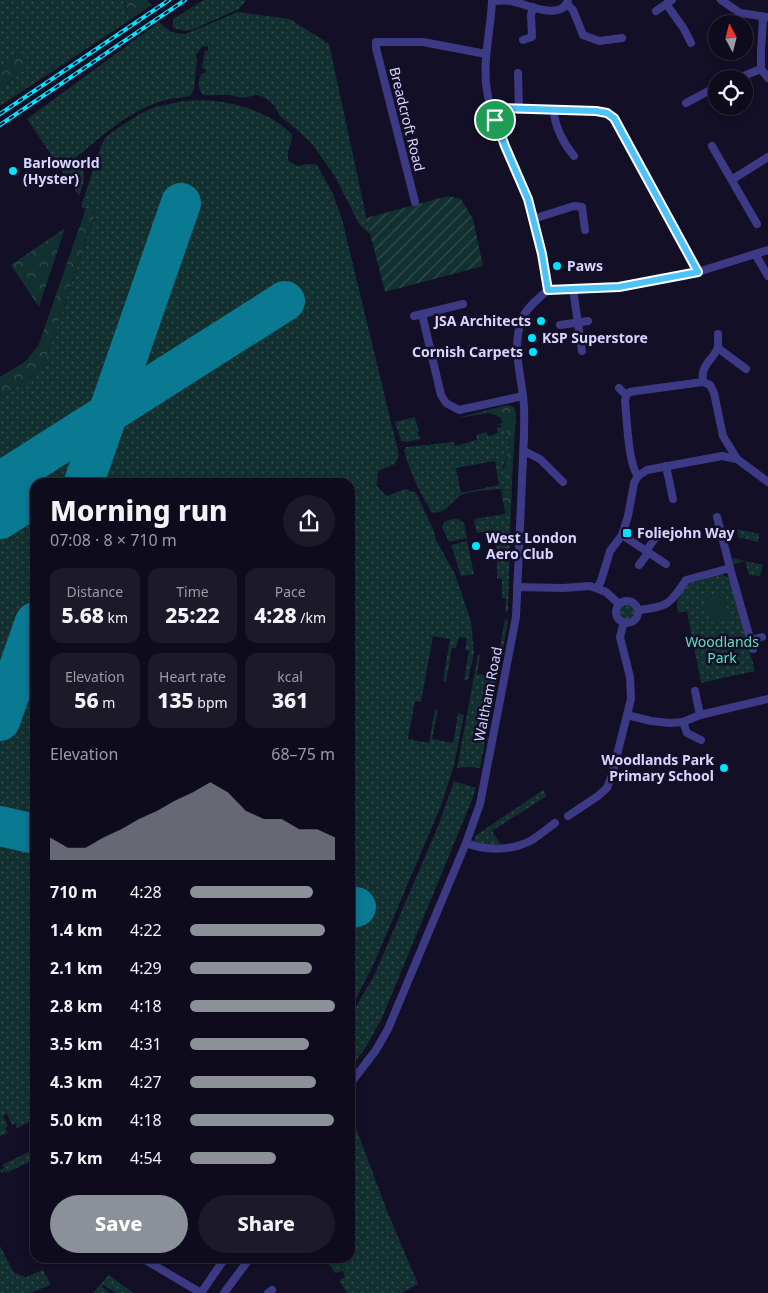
<!DOCTYPE html>
<meta charset="utf-8">
<style>
body{margin:0;font-family:"Noto Sans",sans-serif;background:#1c1929;color:#f1f3f6;height:100vh;display:flex;flex-direction:column;font-size:19px;white-space:nowrap}
*{box-sizing:border-box;margin:0}
p{font-size:16px;color:#9b9ba3}
.icon{flex:none;width:28px;height:28px;fill:none;stroke:currentColor;stroke-width:2;stroke-linecap:round;stroke-linejoin:round}
.map{position:relative;flex:1;overflow:hidden}
.panel{position:absolute;left:30px;top:478px;width:325px;height:785px;display:flex;flex-direction:column;background:#0e0b1c;border-radius:15px;box-shadow:0 2px 8px #0003,0 0 0 1px #2e2b3b}
.panel>*{flex:none}
.needle{width:32px;rotate:353deg}
.tools{position:absolute;left:708px;top:15px;display:grid;gap:10px}
.tools a{display:grid;place-items:center;width:45px;height:45px;border-radius:50%;background:#0e0b1c;box-shadow:0 2px 8px #0003,0 0 0 1px #2e2b3b;font-size:25px}
.pin{position:absolute;display:grid;place-items:center;width:42px;height:42px;color:#fff;margin:-21px;border:2px solid #fff;border-radius:50%;box-shadow:0 1px 5px #0007}
.round{display:grid;place-items:center;flex:none;width:52px;height:52px;border-radius:26px;background:#1c1929}
.overview{display:flex;align-items:center;justify-content:space-between;height:85px;padding:0 20px}
h1{font-size:28px;font-weight:800;line-height:38px}
.stats{display:grid;grid-template-columns:repeat(3,1fr);gap:8px;height:85px;padding:5px 20px}
.stats div{display:grid;align-content:center;border-radius:12px;background:#1c1929;text-align:center}
.stats b{font-size:21px;font-weight:800}
.stats small{font-size:14px;font-weight:400}
.stats p{font-size:14px}
.chart{height:140px;padding:10px 20px}
.chart p{display:flex;justify-content:space-between}
.chart svg{width:100%;height:90px;margin-top:5px;fill:#8c9099;opacity:.7}
.button{display:flex;gap:10px;margin-top:auto;padding:10px 20px}
.button a{flex:1;height:58px;border-radius:30px;background:#8c9099;color:#fff;font-size:20px;font-weight:800;line-height:58px;text-align:center}
.button a+a{background:#1c1929;color:#f1f3f6}
ul{padding:0 20px;list-style:none;font-size:16px}
li{display:grid;grid-template-columns:80px 60px 1fr;align-items:center;height:38px}
li i{height:12px;border-radius:6px;background:#8c9099}
.map>svg:first-child{display:block}
</style>
<div class="map">
<svg width="768" height="1293" viewBox="0 0 768 1293">
<defs>
<pattern id="grass-dots" width="8" height="8" patternUnits="userSpaceOnUse" patternTransform="scale(1.25)"><rect width="8" height="8" fill="#12302f"/><path d="M2 2h.1M6 6h.1" fill="none" stroke="#344d4e" stroke-width="1.8" stroke-linecap="round"/></pattern>
<pattern id="forest-crowns" width="20" height="18" patternUnits="userSpaceOnUse" patternTransform="scale(1.25)"><rect width="20" height="18" fill="#12302f"/><path d="M2 6a3 3 0 1 1 6 0M12 15a3 3 0 1 1 6 0" fill="none" stroke="#344d4e"/></pattern>
<pattern id="garden-furrows" width="10" height="10" patternUnits="userSpaceOnUse" patternTransform="scale(1.25)"><rect width="10" height="10" fill="#12302f"/><path d="M-1 1l2-2M0 10L10 0M9 11l2-2" fill="none" stroke="#344d4e"/></pattern>
</defs>
<rect width="100%" height="100%" fill="#130f26"/>
<g fill="url(#grass-dots)" fill-rule="evenodd">
<polygon points="0,0 123,0 130,20 0,106 0,87 20,74 0,68"/>
<polygon points="204,0 246,0 239,9 194,29 185,31 173,28 173,19"/>
<path d="M238 12 290 19 329 44 370 234 359 224 336 178 312 144 296 129 280 116 275 106 264 97 256 95 243 98 229 95H203C197 88 198 82 201 74L206 72 205 69 202 68 205 51H208V46H202L197 54 196 53 197 60 194 89 190 96C180 98 169 98 159 102 126 113 100 138 73 160L74 166H80C88 176 82 186 79 196L27 119 159 22 171 32 185 34Z"/>
<path d="M203 100C235 102 268 111 292 134 293 145 285 150 289 161L297 166 308 164 317 165 333 194 342 219 399 455 395 464 378 471 377 486 387 496 405 489 416 493 434 531 436 540 455 574 471 621 474 652 468 680H464L469 651 465 650 467 638 459 637 456 648H452L446 682 443 681 450 639 433 636 421 702 415 701 408 739 429 743 435 709 438 710 432 739 453 743 458 713 464 715 454 765 441 806 375 961 354 1003 350 1001V482H35V1119L17 1128 15 1123 12 1125 7 1114 3 1116 8 1126 5 1128 8 1133 0 1136V398C16 388 37 376 46 359L96 212 81 207 101 146 105 138 112 132 138 115 155 107 183 101Z"/>
<polygon points="415,417 419,432 417,433 421,439 406,442 401,441 395,422"/>
<path d="M503 423 510 442 508 453 503 467 510 479H512V490C503 488 470 491 461 495 452 501 444 516 431 512L417 486 407 461 404 450 406 447 454 442 455 446 477 440 476 435 487 432 488 436 498 433 497 428 502 427 501 425H496ZM495 461 499 485 461 493 456 468Z"/>
<polygon points="511,508 508,611 505,612 506,598 502,598 502,579 497,578 497,549 493,530 477,533 474,519 505,514 505,512"/>
<polygon points="452,519 458,519 464,523 467,538 449,542 442,527 444,522"/>
<polygon points="737,529 759,534 758,542 742,538 739,539"/>
<polygon points="467,541 474,574 461,576 451,545"/>
<polygon points="732,558 763,565 760,576 749,575 745,561 734,564"/>
<polygon points="722,574 731,580 755,671 701,683 687,611 678,613 677,601 687,584"/>
<circle cx="627" cy="612" r="9"/>
<polygon points="505,619 508,620 508,622 480,768 468,767 457,768 478,655 480,655 477,674 495,677"/>
<polygon points="454,781 476,788 472,800 382,1018 366,1047 350,1069 350,1016 373,978 439,824"/>
<polygon points="543,790 547,796 492,831 501,845 493,846 474,842 475,836"/>
<polygon points="350,1112 387,1211 418,1284 401,1293 347,1293 339,1280 345,1277 343,1271 335,1273 325,1258 350,1258"/>
<polygon points="35,1149 35,1159 6,1173 5,1171 1,1173 0,1170 4,1168 2,1165"/>
<polygon points="0,1246 14,1273 26,1277 43,1270 51,1285 30,1293 0,1293"/>
<polygon points="109,1275 133,1293 116,1293 104,1285 102,1287 110,1293 93,1293"/>
</g>
<g fill="url(#forest-crowns)">
<polygon points="124,0 147,0 152,5 130,20"/>
<polygon points="23,53 27,56 20,74 0,87 0,68"/>
<path d="M86 208 96 211 46 359C36 377 17 387 0 398V377L26 361 39 344Z"/>
<polygon points="65,228 39,307 11,265"/>
<polygon points="507,405 514,407 516,413 512,479 506,477 503,473 510,442 501,418 496,415 488,413 453,419"/>
<polygon points="504,489 512,490 511,508 505,512 501,490"/>
</g>
<polygon fill="url(#garden-furrows)" points="448,196 461,199 473,219 483,266 385,292 366,218"/>
<polygon fill="#12302f" points="722,592 730,618 712,623 704,598"/>
<g fill="none" stroke-linecap="round" stroke-linejoin="round">
<g stroke="#0a7a92" stroke-width="40">
<polyline points="0,482 285,301"/>
<polyline points="84,482 181,203"/>
<polyline points="0,519 35,497"/>
<polyline points="0,721 35,622"/>
<polyline points="0,826 35,834"/>
<polyline points="350,906 356,907"/>
</g>
<g stroke="#3d3a85" stroke-width="8">
<path d="M492 0C491 31 482 60 487 91 493 129 515 162 527 197 538 227 543 259 548 290"/>
<polyline points="721,0 740,13 767,17"/>
<path d="M492 1C498 1 505 0 511 1 526 4 562 22 568 0"/>
<polyline points="567,4 573,10 583,35 599,41 622,38"/>
<polyline points="667,5 684,29 691,43"/>
<polyline points="656,11 672,0"/>
<polyline points="763,18 761,51 761,69 768,78"/>
<polyline points="523,40 532,37 531,15 533,7"/>
<polyline points="518,73 519,110"/>
<polyline points="736,79 761,69"/>
<polyline points="686,103 716,87"/>
<polyline points="492,110 498,108 596,111 607,113 614,118 698,272"/>
<path d="M554 110C554 126 564 144 574 156"/>
<path d="M712 146C727 172 742 198 757 224"/>
<polyline points="733,179 768,157"/>
<polyline points="415,202 376,48 376,42 423,42 486,54"/>
<polyline points="533,219 574,206 582,207 585,230"/>
<polyline points="755,254 768,276"/>
<polyline points="573,289 582,351"/>
<polyline points="548,290 619,287 685,276 768,250"/>
<polyline points="422,314 441,395 446,403 459,410 523,396"/>
<polyline points="414,316 463,304"/>
<polyline points="560,325 588,321"/>
<polyline points="718,348 746,369"/>
<path d="M703 382C700 362 716 359 718 346 718 343 718 338 718 334"/>
<polyline points="619,388 626,395"/>
<polyline points="524,451 540,459 563,482"/>
<polyline points="666,466 673,499"/>
<path d="M638 476C628 464 627 418 625 402L626 395 630 392 636 391 703 382 710 385 714 393 723 436 737 459"/>
<polyline points="717,517 730,568 753,649"/>
<polyline points="622,535 666,564"/>
<polyline points="646,551 656,537"/>
<polyline points="639,565 648,553"/>
<polyline points="517,587 563,588 590,586 606,592 619,604"/>
<polyline points="597,588 601,581 610,551 622,535 628,516 634,483 638,476 647,470 722,456 737,459 768,482"/>
<circle cx="627" cy="612" r="11"/>
<path d="M639 610C668 607 670 604 686 580L730 568"/>
<polyline points="751,640 762,637"/>
<polyline points="695,691 700,715"/>
<polyline points="627,715 651,721 670,723 683,722 700,715 768,699"/>
<polyline points="683,722 687,733 701,740"/>
<polyline points="568,816 598,796 607,788 612,775 631,699 630,677 620,637 624,622"/>
<path d="M466 843C486 851 512 851 532 840 540 835 547 829 555 823"/>
<path d="M350 1084 376 1050 388 1029 466 843 480 804 516 617 524 435C524 422 525 409 523 396 520 371 512 344 522 319 526 308 539 298 548 290"/>
<polyline points="142,1258 201,1293 225,1258"/>
<polyline points="224,1293 250,1258"/>
<polyline points="268,1293 272,1290"/>
</g>
<g stroke="#00e5ff" stroke-width="4">
<g id="rail">
<polyline points="0,114 169,0"/>
<polyline points="0,125 185,0"/>
</g>
</g>
<use href="#rail" stroke="#130f26" stroke-width="2" stroke-dasharray="5.5" stroke-linecap="butt"/>
</g>
<g fill="none" stroke-linecap="round" stroke-linejoin="round">
<g stroke="#fff" stroke-width="10">
<polygon id="route" points="498,108 596,111 607,113 614,118 698,272 619,287 548,290 542,254 528,199 505,146 492,110"/>
</g>
<use href="#route" stroke="#4fc3f7" stroke-width="6"/>
</g>
<g fill="#00e5ff" stroke="#130f26" stroke-width="2">
<circle cx="13" cy="171" r="5"/>
<circle cx="557" cy="266" r="5"/>
<circle cx="541" cy="321" r="5"/>
<circle cx="532" cy="338" r="5"/>
<circle cx="533" cy="352" r="5"/>
<rect x="622" y="528" width="10" height="10" rx="2.5"/>
<circle cx="476" cy="546" r="5"/>
<circle cx="724" cy="768" r="5"/>
</g>
<g text-anchor="middle" stroke-width="5" stroke-linejoin="round" paint-order="stroke">
<g font-size="14" fill="#d9d4ff" stroke="#130f26">
<text transform="translate(407 119) rotate(76)" y="5">Breadcroft Road</text>
<text transform="translate(488 694) rotate(-79)" y="5">Waltham Road</text>
</g>
<g font-size="14" font-weight="bold" fill="#d9d4ff" stroke="#130f26" text-anchor="start">
<text x="23" y="168">Barloworld<tspan x="23" dy="16">(Hyster)</tspan></text>
<text x="567" y="271">Paws</text>
<text x="531" y="326" text-anchor="end">JSA Architects</text>
<text x="542" y="343">KSP Superstore</text>
<text x="523" y="357" text-anchor="end">Cornish Carpets</text>
<text x="637" y="538">Foliejohn Way</text>
<text x="486" y="543">West London<tspan x="486" dy="16">Aero Club</tspan></text>
<text x="714" y="765" text-anchor="end">Woodlands Park<tspan x="714" dy="16">Primary School</tspan></text>
</g>
<g font-size="14" fill="#5fe0c0" stroke="#130f26">
<text x="722" y="647">Woodlands<tspan x="722" dy="16">Park</tspan></text>
</g>
</g>
</svg>
<div class="tools">
<a><svg class="needle" viewBox="-14 -14 28 28"><path d="M0-13l5 13h-10z" fill="#e53935"/><path d="M0 13l5-13h-10z" fill="#9b9ba3"/></svg></a>
<a><svg class="icon" aria-label="locate" viewBox="0 0 24 24"><circle cx="12" cy="12" r="6"/><path d="M12 2v4M12 18v4M2 12h4M18 12h4"/></svg></a>
</div>
<div class="pin" style="left:495px;top:120px;background:#1e9e55"><svg class="icon" aria-label="arrive" viewBox="0 0 24 24"><path d="M6 21V4h12l-3 4 3 4H6"/></svg></div>
<section class="panel">
<div class="overview"><div><h1>Morning run</h1><p>07:08 · 8 × 710 m</p></div><a class="round"><svg class="icon" aria-label="share" viewBox="0 0 24 24"><path d="M12 15V3M7 8l5-5 5 5M5 13v7h14v-7"/></svg></a></div>
<div class="stats">
<div><p>Distance</p><b>5.68<small> km</small></b></div>
<div><p>Time</p><b>25:22</b></div>
<div><p>Pace</p><b>4:28<small> /km</small></b></div>
</div>
<div class="stats">
<div><p>Elevation</p><b>56<small> m</small></b></div>
<div><p>Heart rate</p><b>135<small> bpm</small></b></div>
<div><p>kcal</p><b>361</b></div>
</div>
<div class="chart"><p><span>Elevation</span>68–75 m</p>
<svg viewBox="0 0 160 44" preserveAspectRatio="none"><path d="M0 44V33L10 38L20 38L30 33L40 29L50 24L60 20L70 15L80 11L90 6L100 11L110 20L120 24L130 24L140 29L150 29L160 33V44z"/></svg>
</div>
<ul>
<li><b>710 m</b>4:28<i style="width:85%"></i></li>
<li><b>1.4 km</b>4:22<i style="width:93%"></i></li>
<li><b>2.1 km</b>4:29<i style="width:84%"></i></li>
<li><b>2.8 km</b>4:18<i style="width:100%"></i></li>
<li><b>3.5 km</b>4:31<i style="width:82%"></i></li>
<li><b>4.3 km</b>4:27<i style="width:87%"></i></li>
<li><b>5.0 km</b>4:18<i style="width:99%"></i></li>
<li><b>5.7 km</b>4:54<i style="width:59%"></i></li>
</ul>
<div class="button"><a>Save</a><a>Share</a></div>
</section>
</div>
